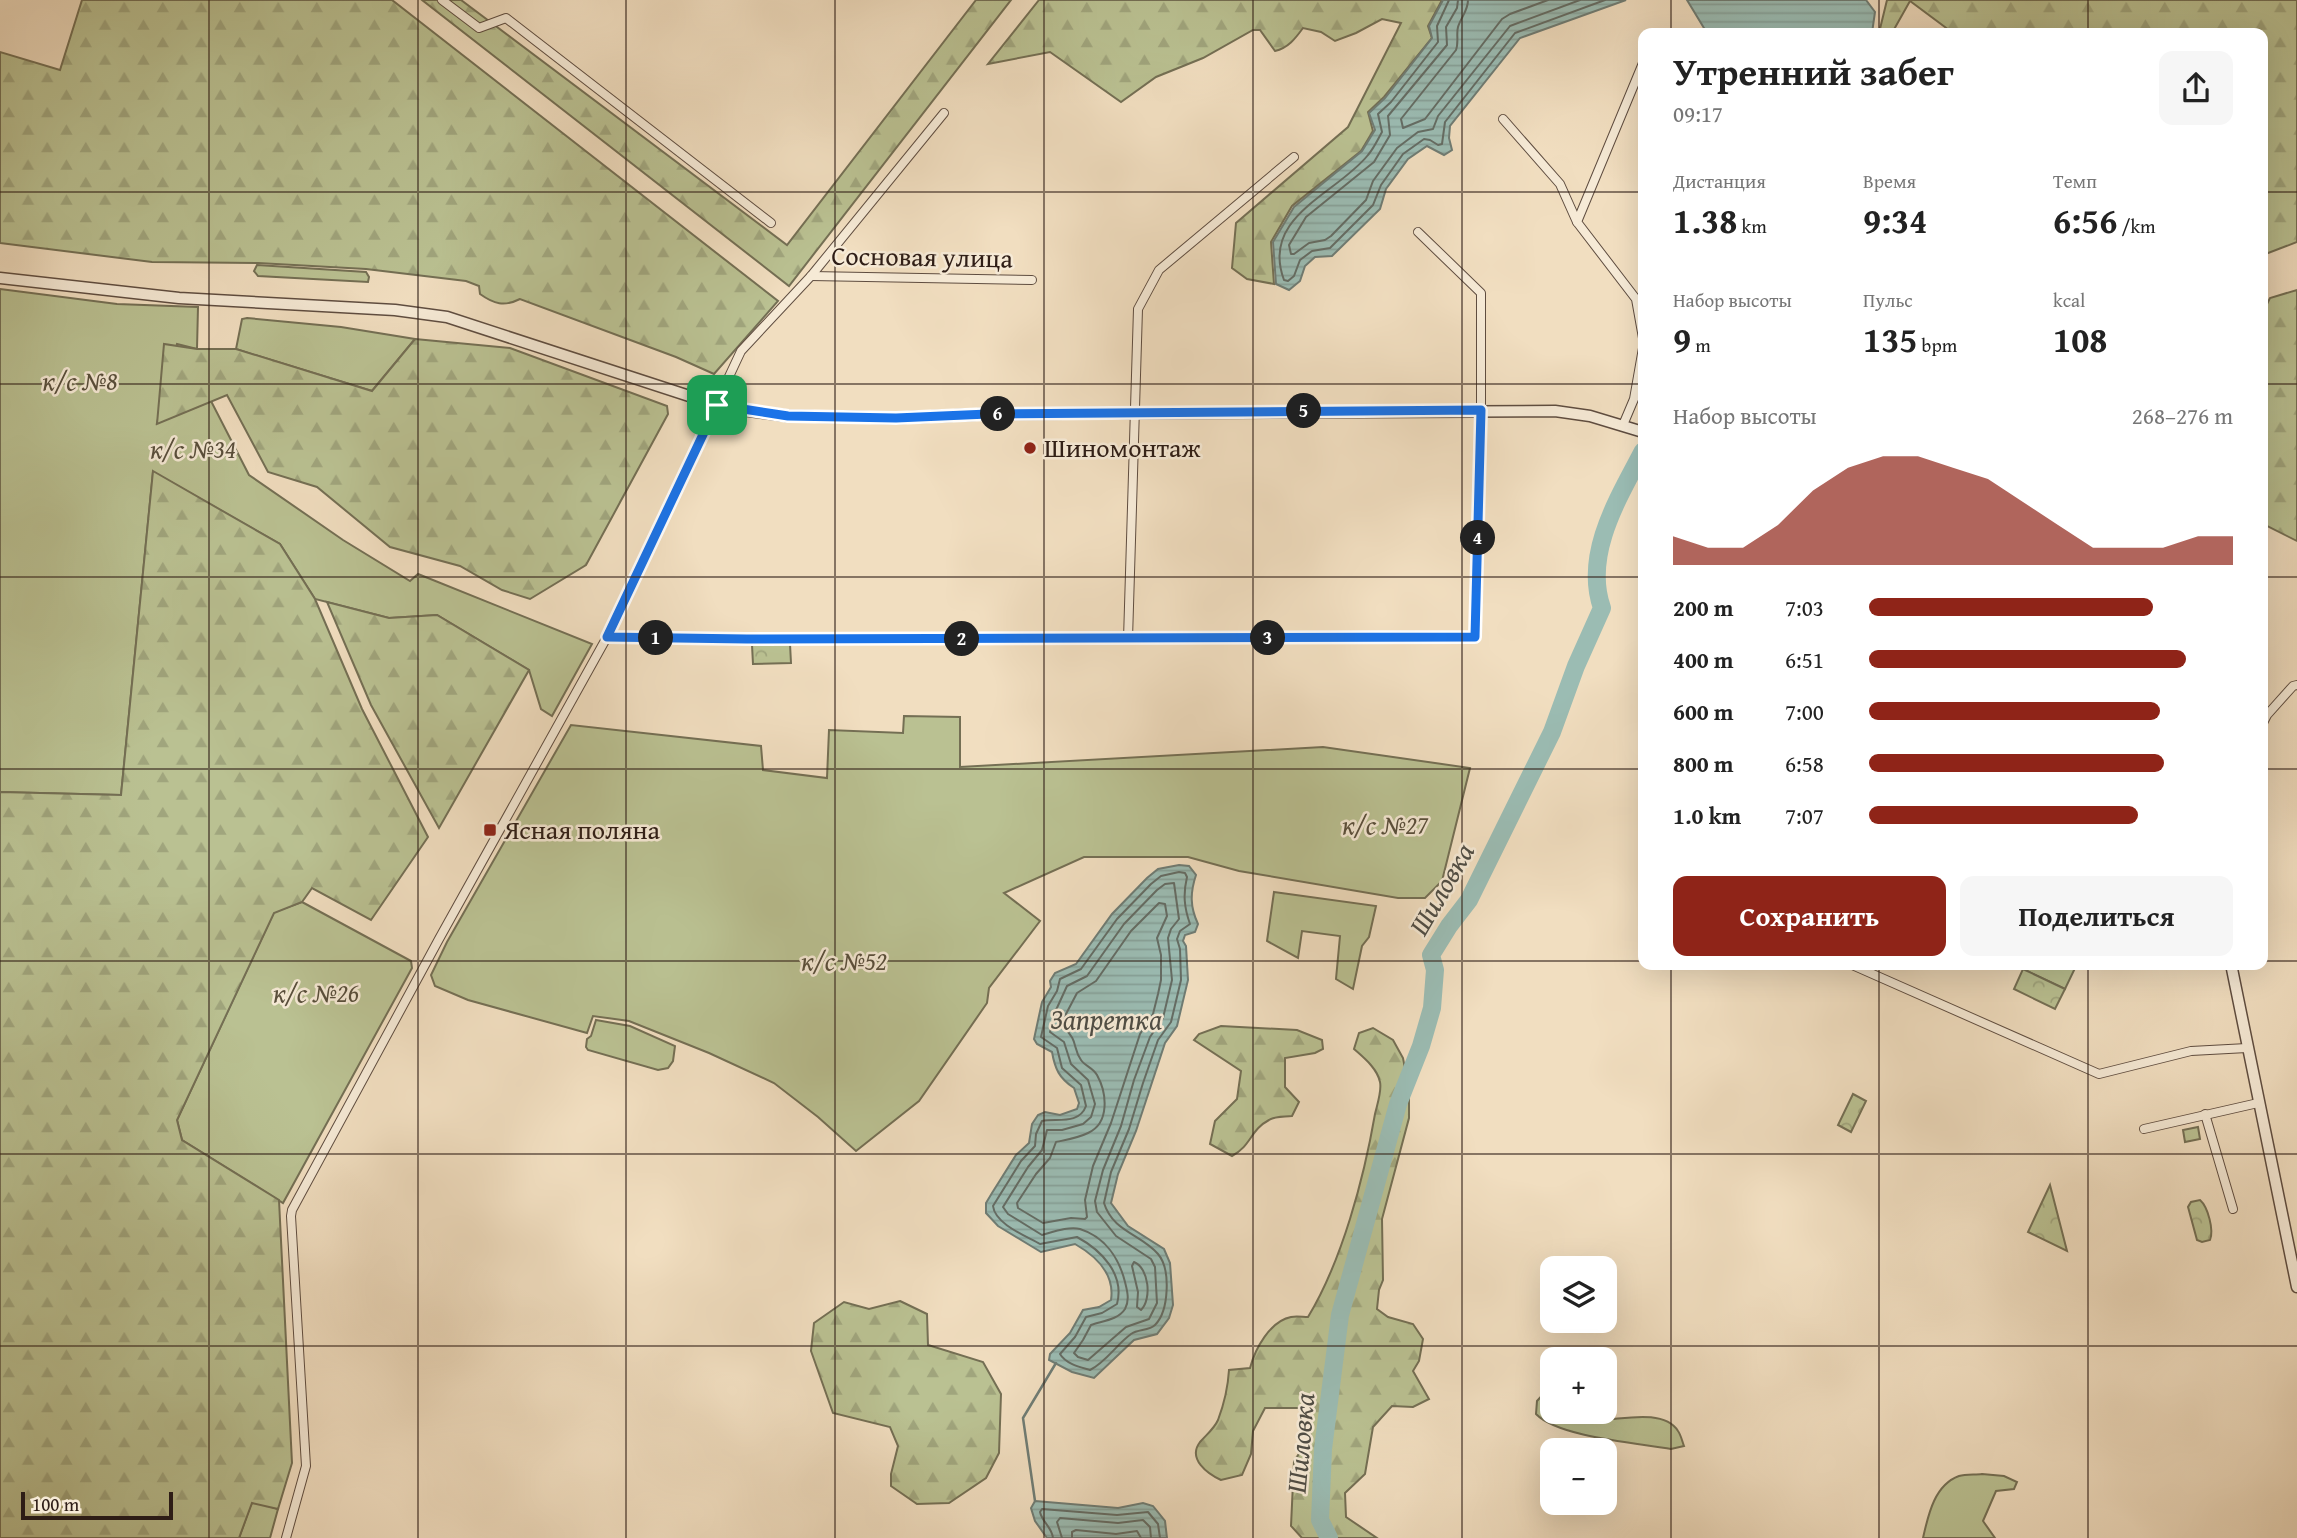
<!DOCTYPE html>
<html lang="ru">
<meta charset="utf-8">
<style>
body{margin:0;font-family:"Gentium Book Plus",serif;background:#f6f6f6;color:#222;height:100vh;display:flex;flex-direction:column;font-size:26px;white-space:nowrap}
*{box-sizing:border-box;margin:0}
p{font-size:23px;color:#767676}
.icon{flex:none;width:38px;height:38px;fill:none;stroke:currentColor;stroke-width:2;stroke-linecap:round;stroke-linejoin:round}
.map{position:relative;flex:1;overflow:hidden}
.panel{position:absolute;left:1638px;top:28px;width:630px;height:942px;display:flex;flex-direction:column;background:#fff;border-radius:14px;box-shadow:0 7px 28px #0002}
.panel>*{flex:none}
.tools{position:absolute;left:1540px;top:1256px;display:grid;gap:14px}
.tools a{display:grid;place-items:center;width:77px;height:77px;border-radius:14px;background:#fff;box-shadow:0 7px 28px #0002;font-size:35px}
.scale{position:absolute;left:21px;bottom:18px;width:152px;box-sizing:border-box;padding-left:7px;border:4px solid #2e1d16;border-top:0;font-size:19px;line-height:24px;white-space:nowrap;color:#2e1d16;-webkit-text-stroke:5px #f6ead6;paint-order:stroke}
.pin{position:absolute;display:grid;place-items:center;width:60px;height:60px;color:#fff;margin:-30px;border-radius:14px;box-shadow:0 4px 10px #0006}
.km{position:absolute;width:35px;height:35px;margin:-18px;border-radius:50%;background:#222;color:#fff;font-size:19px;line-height:35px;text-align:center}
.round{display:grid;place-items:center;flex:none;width:74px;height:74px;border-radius:14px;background:#f6f6f6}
.headline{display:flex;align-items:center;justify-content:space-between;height:119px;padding:0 35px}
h1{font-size:38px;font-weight:800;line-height:52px}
.stats{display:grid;grid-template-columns:repeat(3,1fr);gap:10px;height:119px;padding:7px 35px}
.stats div{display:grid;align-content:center}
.stats b{font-size:35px;font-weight:800}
.stats small{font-size:19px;font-weight:400}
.stats p{font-size:19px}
.chart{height:196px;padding:14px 35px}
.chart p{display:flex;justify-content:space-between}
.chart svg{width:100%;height:126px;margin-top:7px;fill:#8f2418;opacity:.7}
.cta{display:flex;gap:14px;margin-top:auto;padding:14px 35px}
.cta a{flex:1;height:80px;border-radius:14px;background:#8f2418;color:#fff;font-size:28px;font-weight:800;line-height:80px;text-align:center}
.cta a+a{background:#f6f6f6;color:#222}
ul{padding:0 35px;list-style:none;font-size:23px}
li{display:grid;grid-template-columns:112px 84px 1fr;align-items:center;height:52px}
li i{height:18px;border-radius:9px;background:#8f2418}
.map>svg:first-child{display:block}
</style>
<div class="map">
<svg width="2297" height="1538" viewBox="0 0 2297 1538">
<defs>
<pattern id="forest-firs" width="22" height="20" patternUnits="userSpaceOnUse" patternTransform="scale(1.75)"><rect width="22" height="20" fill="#bac192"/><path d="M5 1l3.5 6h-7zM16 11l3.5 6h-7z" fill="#a0a57d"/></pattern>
<pattern id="park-crowns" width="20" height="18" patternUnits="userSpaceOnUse" patternTransform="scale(1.75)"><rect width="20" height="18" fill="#bac192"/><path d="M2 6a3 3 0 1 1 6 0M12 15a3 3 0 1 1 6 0" fill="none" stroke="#a0a57d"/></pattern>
<pattern id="water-rules" width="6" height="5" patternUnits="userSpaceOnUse" patternTransform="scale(1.75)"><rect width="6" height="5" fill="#9bbcb3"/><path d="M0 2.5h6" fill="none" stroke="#86a199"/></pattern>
</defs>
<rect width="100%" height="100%" fill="#f1dec0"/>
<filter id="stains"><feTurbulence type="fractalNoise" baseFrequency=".00286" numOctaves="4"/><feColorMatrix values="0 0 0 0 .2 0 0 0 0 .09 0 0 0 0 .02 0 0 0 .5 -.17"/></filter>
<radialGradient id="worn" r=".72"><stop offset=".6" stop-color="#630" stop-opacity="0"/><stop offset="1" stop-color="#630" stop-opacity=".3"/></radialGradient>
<g fill="#bac192" stroke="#746f54" stroke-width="2">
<polygon points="257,265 366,272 369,277 368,282 258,276 254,271"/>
<polygon points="0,289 117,304 198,307 197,349 177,344 157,423 211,401 249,475 343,540 410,581 418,574 592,644 552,716 541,709 529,670 437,615 389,618 315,599 280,544 153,472 121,795 0,792"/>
<polygon points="247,318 341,327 415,339 372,391 236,349 242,319"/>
<polygon points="904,716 960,717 960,767 1323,747 1470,768 1442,881 1425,898 1398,898 1239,871 1188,857 1084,857 1004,893 1040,921 989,988 987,1003 919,1101 856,1151 818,1117 774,1083 709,1053 629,1021 593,1016 587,1033 468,1000 435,986 431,975 447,942 571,725 761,746 763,770 827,778 829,730 903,733"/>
<polygon points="1274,892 1376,906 1369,937 1362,946 1353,989 1336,979 1340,936 1302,931 1298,958 1267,941"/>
<polygon points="302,902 411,961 412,968 283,1203 182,1140 177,1120 274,912"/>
<polygon points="2025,964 2077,964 2065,989 2023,969"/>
<polygon points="596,1020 630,1026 675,1046 673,1061 668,1068 658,1070 588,1050 586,1047 587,1039 591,1036"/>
<path d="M1546 1391 1552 1392V1412H1605V1408L1610 1410 1614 1419C1633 1417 1666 1412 1678 1431 1681 1435 1682 1441 1684 1446L1671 1449C1637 1443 1558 1437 1536 1414L1537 1401Z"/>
<path d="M1982 1474 2004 1476 2017 1482 2014 1489 1996 1491 1983 1521 1995 1538H1923C1928 1516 1934 1485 1959 1476 1966 1474 1976 1475 1982 1474Z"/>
<polygon points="256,1502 278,1509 270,1538 239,1538 250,1507 252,1503"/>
</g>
<g fill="url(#forest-firs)" stroke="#746f54" stroke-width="2">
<path d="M82 0H392L778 301 714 374 676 357 520 299C504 307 494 304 480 294L479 286 466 281 366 269 258 263 152 262 0 243V52L60 70Z"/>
<polygon points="422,0 461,0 787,245 976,0 1011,0 789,286"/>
<path d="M1039 0H1442L1428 26 1432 38 1384 97 1368 112 1373 131 1361 151 1292 206 1271 242 1274 284 1247 279 1232 268 1236 223 1348 127 1401 23 1382 19 1356 33 1335 41 1321 32 1303 28C1295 39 1288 48 1275 51L1260 30H1253L1203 58 1156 77 1121 102 1050 52 988 64Z"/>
<polygon points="1887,0 2297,0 2297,242 2263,255 2263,33 1953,33 1910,1 1892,33 1879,33"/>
<polygon points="2297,290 2297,541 2263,524 2263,312 2270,298"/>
<polygon points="415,339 510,348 667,406 668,414 586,565 530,599 502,590 460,566 390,547 317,487 268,472 227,395 157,424 164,344 197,349 236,349 372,391"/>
<polygon points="153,471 280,544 315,599 362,709 428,837 371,920 312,888 302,902 274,913 177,1120 182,1140 279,1200 292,1463 278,1509 252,1503 239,1538 0,1538 0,792 121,795"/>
<polygon points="327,602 389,618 437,615 529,670 439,828 371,705"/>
<path d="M1221 1026 1297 1030 1322 1040 1323 1049 1315 1053 1285 1058V1087L1299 1102 1292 1116C1284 1117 1275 1116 1269 1120 1250 1130 1252 1145 1232 1156L1210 1144 1215 1121 1237 1099 1241 1071 1194 1040 1199 1034Z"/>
<path d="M1373 1028 1393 1040 1403 1058 1409 1090V1118L1382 1219 1383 1280 1379 1290 1377 1309 1388 1317 1413 1324 1423 1339 1419 1361 1413 1371 1429 1399 1413 1407 1392 1406 1373 1427 1365 1474 1345 1493 1346 1517 1377 1538H1302L1291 1526 1294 1461 1311 1436 1303 1408H1265L1253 1431 1251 1454 1242 1475 1221 1480C1208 1474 1187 1459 1200 1442 1206 1435 1214 1429 1218 1420 1224 1404 1228 1387 1229 1370L1250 1368C1255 1349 1270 1321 1291 1317 1296 1316 1303 1317 1308 1317 1342 1261 1364 1178 1375 1114 1377 1105 1382 1091 1380 1082 1377 1068 1364 1058 1354 1049L1359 1033Z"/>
<polygon points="900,1301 927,1314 928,1345 983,1362 1001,1394 999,1453 986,1478 949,1503 917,1504 891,1486 891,1474 898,1446 890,1427 833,1413 811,1351 814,1323 844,1302 869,1309"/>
</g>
<g fill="url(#park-crowns)" stroke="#746f54" stroke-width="2">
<polygon points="790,644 791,663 753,664 752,645"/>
<polygon points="2023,969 2065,989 2055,1009 2014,989"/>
<polygon points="1853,1094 1866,1101 1851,1132 1838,1125"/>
<polygon points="2198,1127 2200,1139 2185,1142 2183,1130"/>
<polygon points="2050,1185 2067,1251 2028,1232"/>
<path d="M2200 1200C2208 1207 2214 1230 2210 1240L2202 1242 2197 1240 2188 1207 2191 1202Z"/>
</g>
<g fill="url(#water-rules)" stroke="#6f7c74" stroke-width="2">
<polygon points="1443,0 1626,0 1520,38 1450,126 1449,138 1452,150 1444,155 1427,146 1408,159 1386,189 1380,209 1332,256 1315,257 1305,266 1300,281 1289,290 1276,284 1273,242 1294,207 1362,151 1375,130 1369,113 1385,98 1432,38 1429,26"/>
<polygon points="1687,0 1866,0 1875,12 1872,33 1707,33"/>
<path d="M1179 865 1189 866 1196 875C1190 893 1190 907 1198 924L1195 932 1185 935 1183 941 1186 946 1188 980 1177 1026 1165 1043 1136 1131 1118 1174 1111 1203 1128 1226 1164 1249 1170 1263 1173 1305 1169 1318 1157 1334 1134 1340 1094 1378 1072 1372 1049 1360 1050 1354 1070 1333 1083 1310 1099 1307 1111 1300C1115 1274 1096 1256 1075 1244L1041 1252 998 1226 986 1213V1203L992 1193 1016 1155 1029 1143 1032 1124 1038 1115 1045 1112 1060 1115 1077 1109 1079 1103 1074 1088C1059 1078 1055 1069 1052 1052L1037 1044 1034 1039 1042 1002 1051 987 1050 981 1055 973 1076 964 1112 914 1147 878 1158 869Z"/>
<polygon points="1035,1501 1118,1508 1143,1503 1153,1506 1165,1521 1167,1538 1047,1538 1035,1521 1031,1508"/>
</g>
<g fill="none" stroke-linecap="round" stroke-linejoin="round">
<g stroke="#646c64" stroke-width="2">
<path d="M1449 0 1437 26 1438 42 1391 102 1378 114 1382 132C1378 139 1374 148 1368 155 1337 194 1260 216 1284 280L1288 281 1294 276 1300 260 1312 251 1330 248 1373 205 1381 185 1403 154 1424 139 1430 140 1438 145 1442 144 1445 122 1515 33 1605 0"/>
<polyline points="1458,0 1457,8 1446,27 1447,45 1388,116 1390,135 1374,162 1306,217 1289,245 1291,254 1294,254 1309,243 1325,240 1331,236 1366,200 1373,181 1397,148 1418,132 1433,129 1438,116 1510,26 1580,0"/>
<path d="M1468 0C1468 11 1461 17 1458 27 1456 34 1459 42 1456 50L1401 119 1403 128 1425 119 1502 19 1510 14 1548 0"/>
<path d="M1179 872 1185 873 1187 877C1183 894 1184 907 1190 924L1180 931 1177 939 1180 949 1181 980 1171 1022 1158 1040 1143 1083 1129 1129 1111 1172 1104 1203C1113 1232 1141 1234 1158 1254 1171 1269 1169 1311 1155 1325 1149 1331 1138 1329 1131 1334 1116 1345 1106 1362 1090 1370 1080 1367 1066 1364 1060 1354L1075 1337 1086 1317 1102 1313 1117 1304C1125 1274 1101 1250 1077 1237L1040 1244C1026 1236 995 1224 993 1206L1021 1161 1035 1146 1036 1134 1042 1121C1057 1118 1079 1125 1086 1106L1081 1085 1062 1068 1057 1048 1041 1037 1048 1006 1057 991 1060 979 1081 969 1117 919 1151 884 1161 876Z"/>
<path d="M1174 883 1179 919 1171 929 1168 938 1172 980 1163 1018 1150 1037 1134 1080 1121 1126 1103 1170 1095 1201 1097 1212 1116 1236 1151 1259 1155 1267 1157 1303 1149 1319 1126 1327 1088 1360 1078 1357 1074 1353 1083 1340 1091 1325C1102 1321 1118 1320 1125 1309 1130 1300 1127 1290 1125 1282 1119 1258 1105 1237 1080 1229 1069 1226 1053 1232 1042 1235L1008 1214 1003 1207 1028 1167 1042 1150 1047 1130H1062L1083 1124 1091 1117 1095 1104 1088 1080 1071 1064 1064 1042 1050 1032 1056 1010 1067 986 1087 976 1124 924 1157 890 1165 884Z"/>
<path d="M1159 903 1165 904 1167 916 1157 938 1161 955V980L1158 994 1153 1014 1140 1034 1111 1123 1093 1166 1085 1200 1087 1217 1085 1219 1071 1218 1043 1223 1018 1208 1017 1203 1036 1174 1050 1158 1056 1142C1066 1140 1078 1138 1088 1133 1110 1123 1107 1093 1097 1075 1093 1068 1085 1066 1081 1060 1072 1047 1079 1041 1063 1027L1066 1014 1077 993 1096 981 1131 931Z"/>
<path d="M1134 1262C1149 1268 1152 1299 1141 1310L1137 1307 1138 1292 1132 1266Z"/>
<path d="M1053 1538C1052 1527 1042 1522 1040 1512L1042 1509 1117 1515 1148 1512 1158 1524 1160 1538"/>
<polyline points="1062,1538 1057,1522 1060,1518 1118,1523 1143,1520 1150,1527 1151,1538"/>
<polyline points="1072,1538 1072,1532 1076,1530 1116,1534 1137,1531 1141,1538"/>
</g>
<polyline stroke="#6f7c74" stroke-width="2.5" points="1035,1501 1023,1418 1056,1363"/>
<path stroke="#9bbcb3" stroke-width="18" d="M1329 1538 1320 1520 1323 1449 1340 1315 1398 1104 1421 1046 1432 1008 1435 970 1431 955 1449 926 1469 900 1552 732 1576 666 1602 608C1583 554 1619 497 1643 451"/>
<g stroke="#5f4d40" stroke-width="10">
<g id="minor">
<polyline points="442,0 479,28 506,18 771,223"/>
<polyline points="1643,63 1577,222 1636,299 1643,338"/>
<polyline points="1503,119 1560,184 1577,222"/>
<polyline points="811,276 1032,280"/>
<polyline points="1623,425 1634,399 1643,348"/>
<polyline points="607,637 747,639 1475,637 1481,410 1481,293 1418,232"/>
<polyline points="1128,639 1138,309 1159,270 1294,157"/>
<polyline points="2263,723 2267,715 2293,686 2297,685"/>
<polyline points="1850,964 2099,1074 2191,1051 2247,1048"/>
<polyline points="2205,1114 2233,1209"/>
<polyline points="2144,1129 2258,1103"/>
<polyline points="286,1538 306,1466 291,1216 292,1210 439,939 607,637 741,351 811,276 944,113"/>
</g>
</g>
<g stroke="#5f4d40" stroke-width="13">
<g id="tertiary">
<polyline points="0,278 179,298 395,310 447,317 726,408 788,416 896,418 988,414 1555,411 1590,416 1643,432"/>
<polyline points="2231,964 2297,1287"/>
</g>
</g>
<use href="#minor" stroke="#f6ead6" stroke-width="8"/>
<use href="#tertiary" stroke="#f6ead6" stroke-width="10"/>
</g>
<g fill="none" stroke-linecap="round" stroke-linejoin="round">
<g stroke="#fff" stroke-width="14">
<polygon id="route" points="717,405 788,416 896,418 988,414 1481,410 1475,637 747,639 607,637"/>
</g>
<use href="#route" stroke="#1a73e8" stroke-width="9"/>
</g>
<path fill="none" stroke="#2e1d16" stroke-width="2" stroke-opacity="0.55" d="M209 0V1538M418 0V1538M626 0V1538M835 0V1538M1044 0V1538M1253 0V1538M1462 0V1538M1671 0V33M1879 0V33M2088 0V33M0 192H1643M2263 192H2297M0 384H1643M2263 384H2297M0 577H1643M2263 577H2297M0 769H1643M2263 769H2297M0 961H1643M2263 961H2297M1671 964V1538M1879 964V1538M2088 964V1538M0 1154H2297M0 1346H2297"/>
<g fill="#8f2418" stroke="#f6ead6" stroke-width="2.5">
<circle cx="1030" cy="448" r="7"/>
<rect x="483" y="823" width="14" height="14" rx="3.5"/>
</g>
<g text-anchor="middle" stroke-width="5" stroke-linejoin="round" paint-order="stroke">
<g font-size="26" fill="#2e1d16" stroke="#f6ead6">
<text transform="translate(922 257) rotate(1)" y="9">Сосновая улица</text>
</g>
<g font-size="26" font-style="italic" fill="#584e3b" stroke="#f6ead6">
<text x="80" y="390">к/с №8</text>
<text x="193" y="458">к/с №34</text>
<text x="1385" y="834">к/с №27</text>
<text x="844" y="970">к/с №52</text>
<text x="316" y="1002">к/с №26</text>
</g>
<g font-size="26" fill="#2e1d16" stroke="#f6ead6" text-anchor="start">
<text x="1044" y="457">Шиномонтаж</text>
<text x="504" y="839">Ясная поляна</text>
</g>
<g font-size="28" font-style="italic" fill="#4f4d45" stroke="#f6ead6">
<text transform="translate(1441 889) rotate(-60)" y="10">Шиловка</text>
<text x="1106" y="1029">Запретка</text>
<text transform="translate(1300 1443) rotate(-85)" y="10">Шиловка</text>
</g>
</g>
<rect width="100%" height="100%" filter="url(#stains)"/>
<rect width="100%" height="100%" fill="url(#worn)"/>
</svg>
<div class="tools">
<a><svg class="icon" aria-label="layers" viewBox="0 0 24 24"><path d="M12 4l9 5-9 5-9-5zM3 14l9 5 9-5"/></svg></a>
<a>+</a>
<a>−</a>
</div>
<div class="scale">100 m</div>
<div class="pin" style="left:717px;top:405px;background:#1e9e55"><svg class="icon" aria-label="arrive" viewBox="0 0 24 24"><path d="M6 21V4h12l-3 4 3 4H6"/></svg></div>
<b class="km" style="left:656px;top:638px">1</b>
<b class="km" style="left:962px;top:639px">2</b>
<b class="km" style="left:1268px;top:638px">3</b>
<b class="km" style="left:1478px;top:538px">4</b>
<b class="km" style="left:1304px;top:411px">5</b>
<b class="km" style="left:998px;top:414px">6</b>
<section class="panel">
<div class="headline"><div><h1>Утренний забег</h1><p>09:17</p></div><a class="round"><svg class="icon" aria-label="share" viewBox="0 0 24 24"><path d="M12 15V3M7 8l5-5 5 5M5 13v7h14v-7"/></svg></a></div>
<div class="stats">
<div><p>Дистанция</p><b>1.38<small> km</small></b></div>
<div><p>Время</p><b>9:34</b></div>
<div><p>Темп</p><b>6:56<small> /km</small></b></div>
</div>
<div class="stats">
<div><p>Набор высоты</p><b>9<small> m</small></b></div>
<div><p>Пульс</p><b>135<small> bpm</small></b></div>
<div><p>kcal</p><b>108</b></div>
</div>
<div class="chart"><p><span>Набор высоты</span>268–276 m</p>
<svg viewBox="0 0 160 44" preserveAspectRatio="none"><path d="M0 44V34L10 38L20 38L30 30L40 18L50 10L60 6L70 6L80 10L90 14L100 22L110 30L120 38L130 38L140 38L150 34L160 34V44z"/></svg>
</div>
<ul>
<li><b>200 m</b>7:03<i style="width:78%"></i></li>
<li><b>400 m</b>6:51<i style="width:87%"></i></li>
<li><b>600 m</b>7:00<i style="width:80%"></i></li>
<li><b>800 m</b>6:58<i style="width:81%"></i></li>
<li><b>1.0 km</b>7:07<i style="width:74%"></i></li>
</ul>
<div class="cta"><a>Сохранить</a><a>Поделиться</a></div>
</section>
</div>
